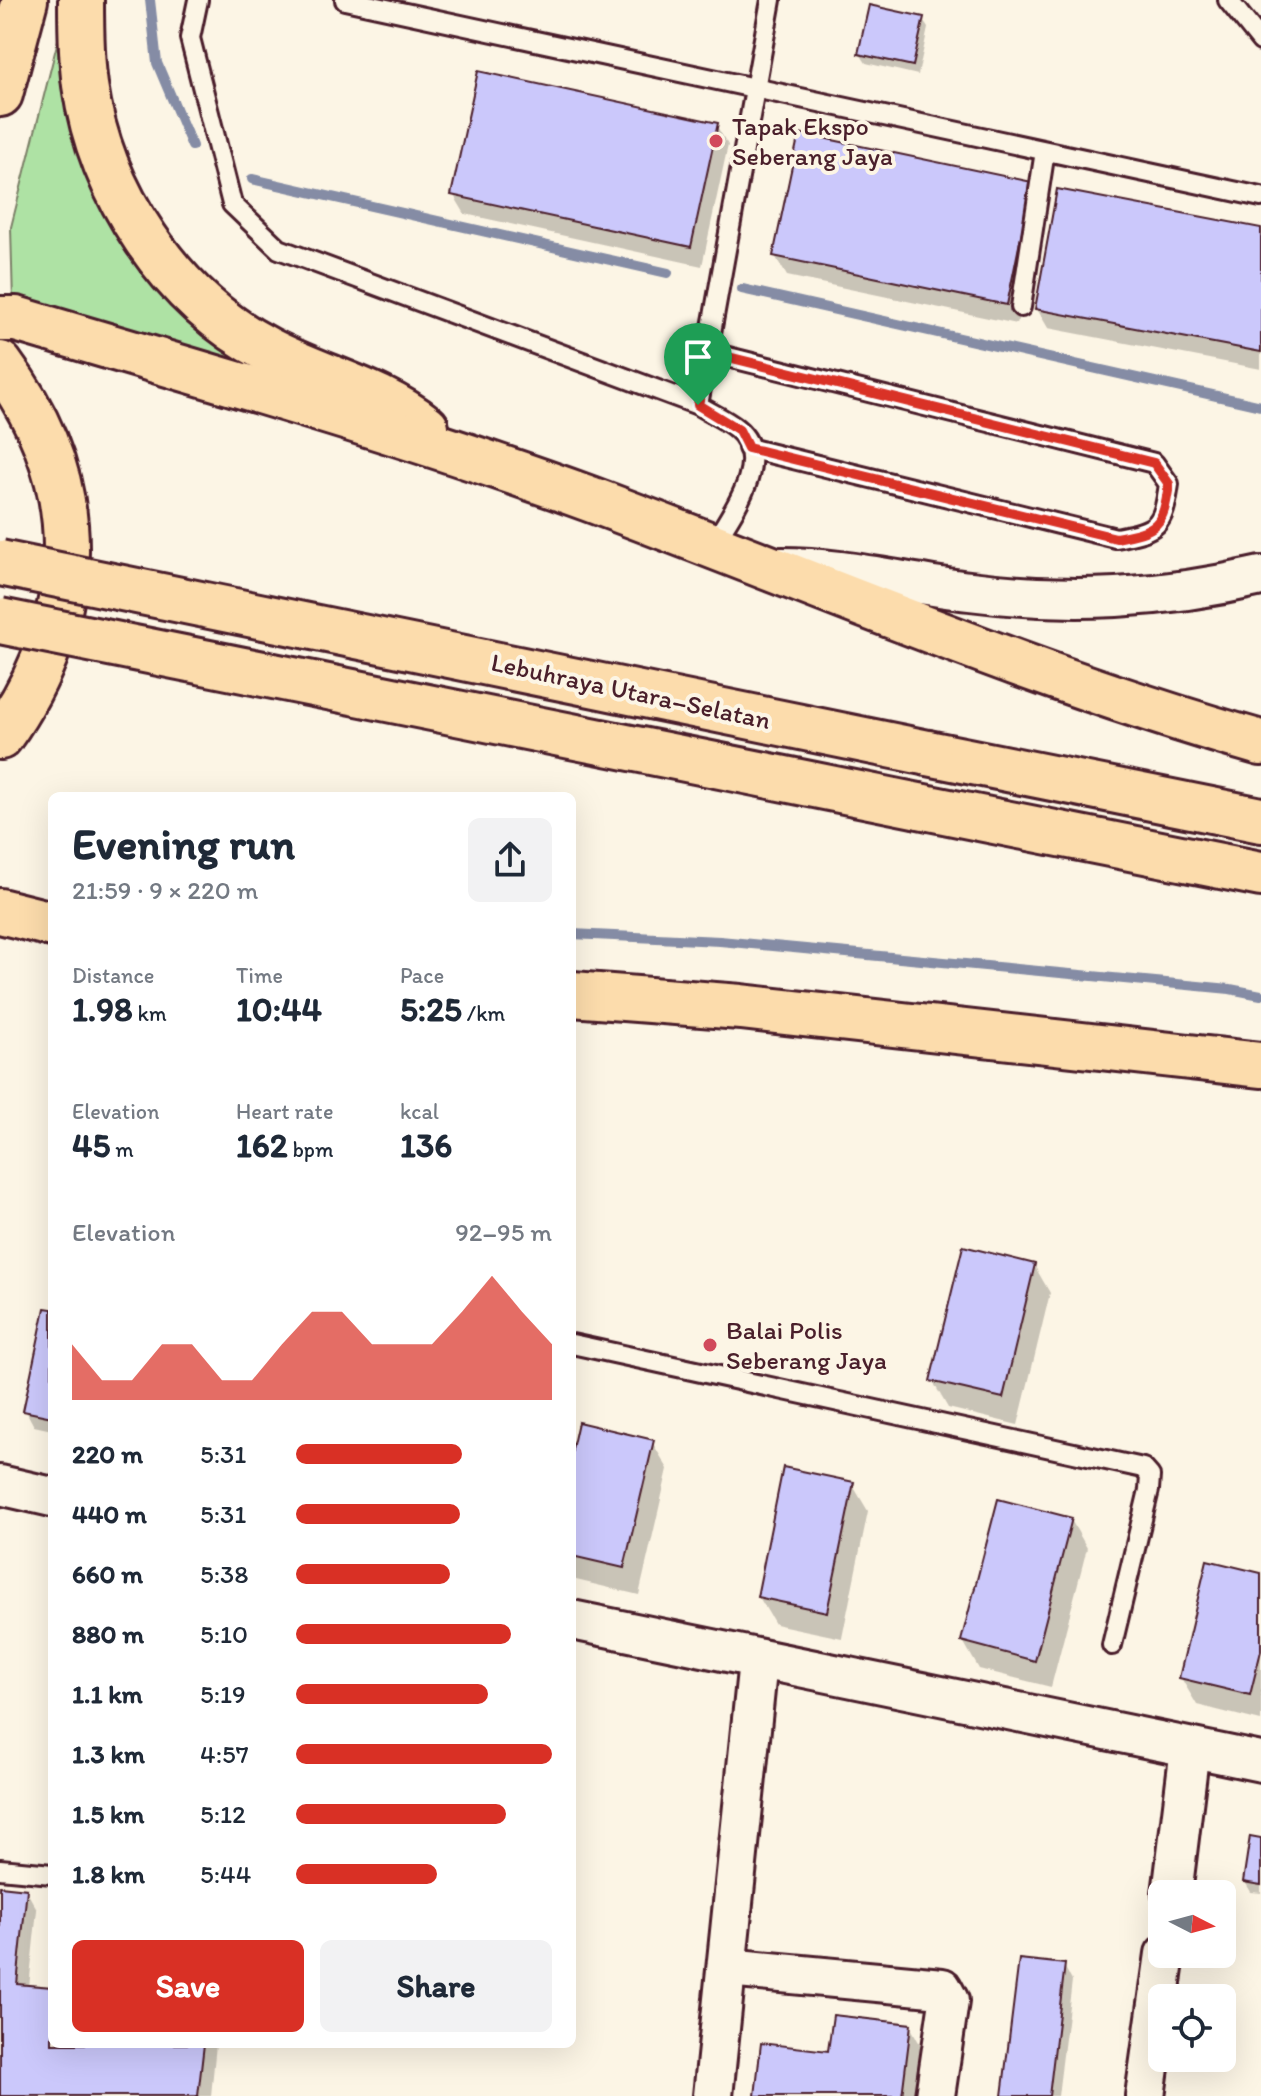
<!DOCTYPE html>
<meta charset="utf-8">
<style>
body{margin:0;font-family:Itim,sans-serif;background:#f2f2f3;color:#1f2937;height:100vh;display:flex;flex-direction:column;font-size:30px;white-space:nowrap}
*{box-sizing:border-box;margin:0}
p{font-size:26px;color:#747a83}
.icon{flex:none;width:44px;height:44px;fill:none;stroke:currentColor;stroke-width:2;stroke-linecap:round;stroke-linejoin:round}
.map{position:relative;flex:1;overflow:hidden}
.drawer{position:absolute;left:48px;top:792px;width:528px;height:1256px;display:flex;flex-direction:column;background:#fff;border-radius:12px;box-shadow:0 8px 32px #0002}
.drawer>*{flex:none}
.needle{width:52px;rotate:96deg}
.controls{position:absolute;left:1148px;top:1880px;display:grid;gap:16px}
.controls a{display:grid;place-items:center;width:88px;height:88px;border-radius:12px;background:#fff;box-shadow:0 8px 32px #0002;font-size:40px}
.pin{position:absolute;display:grid;place-items:center;width:68px;height:68px;color:#fff;margin:-82px -34px;border-radius:50% 50% 50% 0;rotate:-45deg;box-shadow:0 0 8px #0007}
.pin .icon{rotate:45deg}
.round{display:grid;place-items:center;flex:none;width:84px;height:84px;border-radius:12px;background:#f2f2f3}
.summary{display:flex;align-items:center;justify-content:space-between;height:136px;padding:0 24px}
h1{font-size:44px;font-weight:700;line-height:60px}
.metrics{display:grid;grid-template-columns:repeat(3,1fr);gap:12px;height:136px;padding:8px 24px}
.metrics div{display:grid;align-content:center}
.metrics b{font-size:34px;font-weight:700}
.metrics small{font-size:22px;font-weight:400}
.metrics p{font-size:22px}
.chart{height:224px;padding:16px 24px}
.chart p{display:flex;justify-content:space-between}
.chart svg{width:100%;height:144px;margin-top:8px;fill:#d93025;opacity:.7}
.action{display:flex;gap:16px;margin-top:auto;padding:16px 24px}
.action a{flex:1;height:92px;border-radius:12px;background:#d93025;color:#fff;font-size:32px;font-weight:700;line-height:92px;text-align:center}
.action a+a{background:#f2f2f3;color:#1f2937}
ul{padding:0 24px;list-style:none;font-size:26px}
li{display:grid;grid-template-columns:128px 96px 1fr;align-items:center;height:60px}
li i{height:20px;border-radius:10px;background:#d93025}
.map>svg:first-child{display:block}
</style>
<div class="map">
<svg width="1261" height="2096" viewBox="0 0 1261 2096">
<rect width="100%" height="100%" fill="#fcf5e5"/>
<filter id="ink" filterUnits="userSpaceOnUse"><feTurbulence type="fractalNoise" baseFrequency=".0125" numOctaves="2"/><feDisplacementMap in="SourceGraphic" scale="16" xChannelSelector="R" yChannelSelector="G"/><feConvolveMatrix kernelMatrix="1 2 1 2 8 2 1 2 1" color-interpolation-filters="sRGB"/></filter>
<g filter="url(#ink)">
<polygon fill="#aee2a4" stroke="#7c8068" stroke-width="2" points="68,0 89,173 298,393 13,303 11,227"/>
<g fill="#0003">
<polygon points="922,19 928,28 918,75 866,63 860,54"/>
<polygon points="716,125 728,145 702,266 465,214 453,194"/>
<polygon points="800,135 1043,203 1017,324 787,276 775,256"/>
<polygon points="1261,231 1261,369 1048,328 1037,309"/>
<polygon points="1034,1265 1050,1293 1018,1425 948,1408 932,1380"/>
<polygon points="52,1311 52,1430 34,1426 26,1411"/>
<polygon points="652,1442 668,1469 639,1595 572,1579 572,1458"/>
<polygon points="852,1484 868,1511 842,1638 775,1624 759,1597"/>
<polygon points="1071,1520 1087,1548 1051,1687 979,1669 963,1641"/>
<polygon points="1261,1575 1261,1721 1197,1705 1181,1678"/>
<polygon points="1261,1840 1261,1893 1251,1892 1245,1882"/>
<polygon points="0,1888 26,1890 37,1910 29,1987 52,1989 52,2044 216,2044 211,2096 0,2096"/>
<polygon points="1064,1966 1072,1981 1058,2096 1005,2096"/>
<polygon points="910,2026 921,2046 915,2096 757,2096"/>
</g>
<g fill="none" stroke-linecap="round" stroke-linejoin="round">
<g stroke="#858ca5" stroke-width="10">
<polyline points="150,0 157,63 192,146"/>
<polyline points="252,179 668,273"/>
<polyline points="742,289 1261,406"/>
<polyline points="572,934 720,941 1230,989 1261,995"/>
</g>
</g>
<g fill="#cbc8fb" stroke="#4a1f2b" stroke-width="2">
<polygon points="869,5 924,17 913,66 858,54"/>
<polygon points="478,71 718,123 691,247 451,195"/>
<polygon points="799,133 1032,182 1007,305 773,256"/>
<polygon points="1057,189 1261,228 1261,352 1035,309"/>
<polygon points="963,1246 1035,1264 1003,1398 930,1381"/>
<polygon points="45,1308 52,1309 52,1417 23,1411"/>
<polygon points="578,1422 654,1440 624,1568 572,1556 572,1449"/>
<polygon points="783,1467 854,1482 827,1612 757,1597"/>
<polygon points="998,1499 1072,1518 1035,1661 961,1641"/>
<polygon points="1207,1560 1261,1573 1261,1651 1250,1695 1179,1678"/>
<polygon points="1250,1836 1261,1838 1261,1885 1243,1882"/>
<polygon points="0,1886 27,1889 17,1984 52,1987 52,2044 204,2044 198,2096 0,2096"/>
<polygon points="1019,1959 1065,1964 1049,2096 1002,2096"/>
<polygon points="833,2015 911,2024 902,2096 755,2096 761,2043 828,2051"/>
</g>
<g fill="none" stroke-linecap="round" stroke-linejoin="round">
<g stroke="#4a1f2b" stroke-width="24">
<g id="service">
<polyline points="198,0 190,38 232,204 279,249 698,405"/>
<polyline points="345,0 1261,197"/>
<polyline points="1228,0 1261,41"/>
<polyline points="1021,307 1045,151"/>
<path d="M708 352 1154 463 1169 484C1163 527 1158 530 1116 538L748 448"/>
<path d="M712 546C729 517 775 459 736 428 725 419 710 413 698 405L771 0"/>
<polyline points="572,1344 1143,1468 1150,1476 1149,1490 1112,1645"/>
<polyline points="0,1869 52,1874"/>
</g>
</g>
<g stroke="#4a1f2b" stroke-width="44">
<g id="minor">
<path d="M782 567C846 567 907 584 970 591 1070 604 1163 599 1261 576"/>
<polyline points="0,1485 52,1497"/>
<polyline points="572,1620 1261,1762"/>
<polyline points="1172,1894 1190,1748"/>
<polyline points="727,1968 942,1988 949,2001 935,2096"/>
<polyline points="713,2096 758,1661"/>
<polyline points="1145,2096 1165,1954"/>
</g>
</g>
<g stroke="#4a1f2b" stroke-width="50">
<g id="motorway">
<path d="M81 0C81 28 81 57 85 85 100 192 171 300 268 350 321 378 378 389 426 427"/>
<polyline points="0,94 25,0"/>
<path d="M0 319H16C208 376 401 430 590 499 813 582 1031 678 1261 743"/>
<path d="M0 364C90 484 86 617 0 737"/>
<polyline points="928,753 1261,820"/>
<polyline points="919,806 1261,874"/>
<polyline points="0,911 52,924"/>
<polyline points="572,994 741,1007 1261,1065"/>
</g>
</g>
<use href="#service" stroke="#fcf5e5" stroke-width="18"/>
<use href="#minor" stroke="#fcf5e5" stroke-width="38"/>
<use href="#motorway" stroke="#fcdcac" stroke-width="44"/>
<g stroke="#4a1f2b" stroke-width="50" stroke-linecap="butt">
<g id="motorway-bridge">
<polyline points="0,563 928,753"/>
<polyline points="0,621 919,806"/>
</g>
</g>
<use href="#motorway-bridge" stroke="#fcdcac" stroke-width="44"/>
</g>
</g>
<g fill="none" stroke-linecap="round" stroke-linejoin="round" filter="url(#ink)">
<g stroke="#fff" stroke-width="16">
<path id="route" d="M708 352 1154 463 1169 484C1163 527 1158 530 1116 538L748 448 739 430 698 405Z"/>
</g>
<use href="#route" stroke="#d93025" stroke-width="10"/>
</g>
<g fill="#d1495b" stroke="#fcf5e5" stroke-width="3">
<circle cx="716" cy="141" r="8"/>
<circle cx="710" cy="1345" r="8"/>
</g>
<g text-anchor="middle" stroke-width="8" stroke-linejoin="round" paint-order="stroke">
<g font-size="26" fill="#4a1f2b" stroke="#fcf5e5" text-anchor="start">
<text x="732" y="135">Tapak Ekspo<tspan x="732" dy="30">Seberang Jaya</tspan></text>
<text x="726" y="1339">Balai Polis<tspan x="726" dy="30">Seberang Jaya</tspan></text>
</g>
<g font-size="26" fill="#4a1f2b" stroke="#fcf5e5">
<text transform="translate(631 691) rotate(12)" y="9">Lebuhraya Utara–Selatan</text>
</g>
</g>
</svg>
<div class="controls">
<a><svg class="needle" viewBox="-14 -14 28 28"><path d="M0-13l5 13h-10z" fill="#e53935"/><path d="M0 13l5-13h-10z" fill="#747a83"/></svg></a>
<a><svg class="icon" aria-label="locate" viewBox="0 0 24 24"><circle cx="12" cy="12" r="6"/><path d="M12 2v4M12 18v4M2 12h4M18 12h4"/></svg></a>
</div>
<div class="pin" style="left:698px;top:405px;background:#1e9e55"><svg class="icon" aria-label="arrive" viewBox="0 0 24 24"><path d="M6 21V4h12l-3 4 3 4H6"/></svg></div>
<section class="drawer">
<div class="summary"><div><h1>Evening run</h1><p>21:59 · 9 × 220 m</p></div><a class="round"><svg class="icon" aria-label="share" viewBox="0 0 24 24"><path d="M12 15V3M7 8l5-5 5 5M5 13v7h14v-7"/></svg></a></div>
<div class="metrics">
<div><p>Distance</p><b>1.98<small> km</small></b></div>
<div><p>Time</p><b>10:44</b></div>
<div><p>Pace</p><b>5:25<small> /km</small></b></div>
</div>
<div class="metrics">
<div><p>Elevation</p><b>45<small> m</small></b></div>
<div><p>Heart rate</p><b>162<small> bpm</small></b></div>
<div><p>kcal</p><b>136</b></div>
</div>
<div class="chart"><p><span>Elevation</span>92–95 m</p>
<svg viewBox="0 0 160 44" preserveAspectRatio="none"><path d="M0 44V27L10 38L20 38L30 27L40 27L50 38L60 38L70 27L80 17L90 17L100 27L110 27L120 27L130 17L140 6L150 17L160 27V44z"/></svg>
</div>
<ul>
<li><b>220 m</b>5:31<i style="width:65%"></i></li>
<li><b>440 m</b>5:31<i style="width:64%"></i></li>
<li><b>660 m</b>5:38<i style="width:60%"></i></li>
<li><b>880 m</b>5:10<i style="width:84%"></i></li>
<li><b>1.1 km</b>5:19<i style="width:75%"></i></li>
<li><b>1.3 km</b>4:57<i style="width:100%"></i></li>
<li><b>1.5 km</b>5:12<i style="width:82%"></i></li>
<li><b>1.8 km</b>5:44<i style="width:55%"></i></li>
</ul>
<div class="action"><a>Save</a><a>Share</a></div>
</section>
</div>
